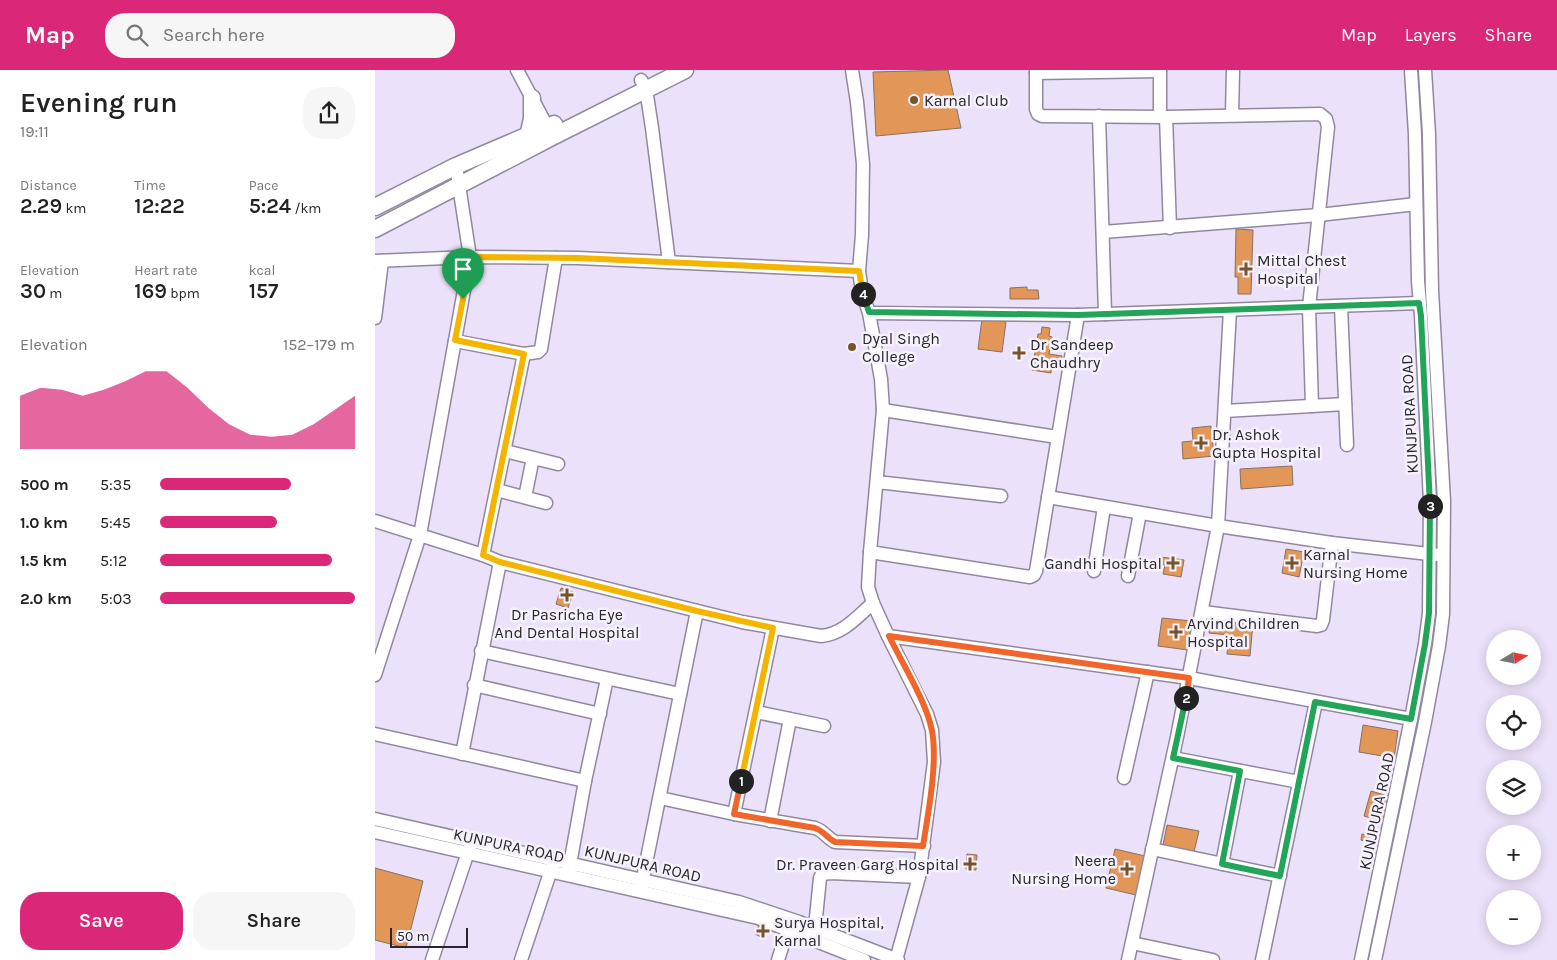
<!DOCTYPE html>
<meta charset="utf-8">
<style>
body{margin:0;font-family:Karla,sans-serif;background:#f6f6f6;color:#222;height:100vh;display:flex;flex-direction:column;font-size:19px;white-space:nowrap}
*{box-sizing:border-box;margin:0}
p{font-size:16px;color:#767676}
.icon{flex:none;width:28px;height:28px;fill:none;stroke:currentColor;stroke-width:2;stroke-linecap:round;stroke-linejoin:round}
.map{position:relative;flex:1;overflow:hidden}
.side{display:flex;flex-direction:column;background:#fff;width:375px}
.side>*{flex:none}
.needle{width:32px;rotate:80deg}
.tools{position:absolute;left:1111px;top:560px;display:grid;gap:10px}
.tools a{display:grid;place-items:center;width:55px;height:55px;border-radius:50%;background:#fff;box-shadow:0 2px 12px #0003;font-size:25px}
.scale{position:absolute;left:15px;bottom:12px;width:78px;box-sizing:border-box;padding-left:5px;border:2px solid #2a262f;border-top:0;font-size:14px;line-height:18px;white-space:nowrap;color:#2a262f;-webkit-text-stroke:4px #f6f2fc;paint-order:stroke}
.pin{position:absolute;display:grid;place-items:center;width:42px;height:42px;color:#fff;margin:-51px -21px;border-radius:50% 50% 50% 0;rotate:-45deg;box-shadow:0 0 5px #0007}
.pin .icon{rotate:45deg}
.km{position:absolute;width:25px;height:25px;margin:-12px;border-radius:50%;background:#222;color:#fff;font-size:14px;line-height:25px;text-align:center}
.round{display:grid;place-items:center;flex:none;width:52px;height:52px;border-radius:20px;background:#f6f6f6}
.head{display:flex;align-items:center;justify-content:space-between;height:85px;padding:0 20px}
h1{font-size:28px;font-weight:600;line-height:38px}
.stats{display:grid;grid-template-columns:repeat(3,1fr);gap:8px;height:85px;padding:5px 20px}
.stats div{display:grid;align-content:center}
.stats b{font-size:21px;font-weight:600}
.stats small{font-size:14px;font-weight:400}
.stats p{font-size:14px}
.chart{height:140px;padding:10px 20px}
.chart p{display:flex;justify-content:space-between}
.chart svg{width:100%;height:90px;margin-top:5px;fill:#db2777;opacity:.7}
.primary-button{display:flex;gap:10px;margin-top:auto;padding:10px 20px}
.primary-button a{flex:1;height:58px;border-radius:20px;background:#db2777;color:#fff;font-size:20px;font-weight:600;line-height:58px;text-align:center}
.primary-button a+a{background:#f6f6f6;color:#222}
ul{padding:0 20px;list-style:none;font-size:16px}
li{display:grid;grid-template-columns:80px 60px 1fr;align-items:center;height:38px}
li i{height:12px;border-radius:6px;background:#db2777}
header{display:flex;align-items:center;gap:30px;box-sizing:border-box;height:70px;padding:0 25px;background:#db2777;color:#fff}
header strong{font-size:24px}
nav{display:flex;gap:28px;margin-inline-start:auto;font-size:18px}
.search{width:350px;height:45px;background:#f6f6f6;display:flex;align-items:center;gap:12px;box-sizing:border-box;padding:0 18px;border-radius:20px;color:#767676;font-size:19px}
main{display:flex;flex:1;min-height:0}
.map>svg:first-child{display:block}
</style>
<header>
<strong>Map</strong>
<div class="search"><svg class="icon" aria-label="search" viewBox="0 0 24 24"><circle cx="10" cy="10" r="6"/><path d="M15 15l6 6"/></svg>Search here</div>
<nav><a>Map</a><a>Layers</a><a>Share</a></nav>
</header>
<main>
<section class="side">
<div class="head"><div><h1>Evening run</h1><p>19:11</p></div><a class="round"><svg class="icon" aria-label="share" viewBox="0 0 24 24"><path d="M12 15V3M7 8l5-5 5 5M5 13v7h14v-7"/></svg></a></div>
<div class="stats">
<div><p>Distance</p><b>2.29<small> km</small></b></div>
<div><p>Time</p><b>12:22</b></div>
<div><p>Pace</p><b>5:24<small> /km</small></b></div>
</div>
<div class="stats">
<div><p>Elevation</p><b>30<small> m</small></b></div>
<div><p>Heart rate</p><b>169<small> bpm</small></b></div>
<div><p>kcal</p><b>157</b></div>
</div>
<div class="chart"><p><span>Elevation</span>152–179 m</p>
<svg viewBox="0 0 160 44" preserveAspectRatio="none"><path d="M0 44V18L10 14L20 15L30 18L40 15L50 11L60 6L70 6L80 14L90 24L100 32L110 37L120 38L130 37L140 32L150 25L160 18V44z"/></svg>
</div>
<ul>
<li><b>500 m</b>5:35<i style="width:67%"></i></li>
<li><b>1.0 km</b>5:45<i style="width:60%"></i></li>
<li><b>1.5 km</b>5:12<i style="width:88%"></i></li>
<li><b>2.0 km</b>5:03<i style="width:100%"></i></li>
</ul>
<div class="primary-button"><a>Save</a><a>Share</a></div>
</section>
<div class="map">
<svg width="1182" height="890" viewBox="0 0 1182 890">
<rect width="100%" height="100%" fill="#ece1fa"/>
<g fill="#e29658" stroke="#867162">
<polygon points="573,0 586,58 501,66 498,2"/>
<polygon points="861,159 878,160 876,224 863,224 863,207 860,207"/>
<polygon points="652,217 652,220 663,220 664,229 635,229 635,218"/>
<polygon points="607,249 631,252 627,282 603,279"/>
<polygon points="667,257 675,258 674,266 677,267 674,284 687,286 686,294 677,293 676,303 657,300 663,264 666,264"/>
<polygon points="836,356 839,386 808,389 807,372 818,371 817,358"/>
<polygon points="917,396 918,415 866,419 865,399"/>
<polygon points="911,479 929,482 924,507 907,503"/>
<polygon points="786,487 809,490 806,507 788,504 790,495 784,494"/>
<polygon points="186,518 198,522 193,538 181,534"/>
<polygon points="787,548 817,551 813,580 783,576"/>
<polygon points="836,549 878,553 875,586 852,584 854,565 834,563"/>
<polygon points="988,655 1023,661 1019,688 984,682"/>
<polygon points="996,721 1016,727 1009,752 989,746"/>
<polygon points="792,755 824,761 819,782 788,775"/>
<polygon points="987,764 995,765 994,772 986,770"/>
<polygon points="740,779 770,786 761,825 731,818"/>
<polygon points="592,784 602,785 601,800 591,799"/>
<polygon points="0,798 48,811 31,878 0,870"/>
<polygon points="384,855 392,858 388,868 380,864"/>
</g>
<g fill="none" stroke-linecap="round" stroke-linejoin="round">
<g stroke="#92889e" stroke-width="15">
<g id="minor">
<polyline points="142,0 176,64"/>
<polyline points="477,0 482,32 488,94 487,165 484,201 487,222 494,243 506,309 508,340 495,482 493,517 498,533 513,566 552,644 557,660 559,692 544,807 521,890"/>
<polyline points="661,0 661,39 663,44 667,46 791,47 945,44 951,49 953,57 934,237 937,336"/>
<polyline points="785,0 785,47"/>
<polyline points="661,3 785,1"/>
<polyline points="266,10 271,19 277,58 294,192"/>
<polyline points="857,45 858,0"/>
<polyline points="724,46 730,244"/>
<polyline points="791,47 795,158"/>
<polyline points="728,162 944,145 1041,134"/>
<polyline points="0,191 95,187 203,188 484,201"/>
<polyline points="966,237 972,375"/>
<polyline points="494,243 703,245 1044,233"/>
<polyline points="0,248 7,191"/>
<polyline points="80,271 149,284 163,282 166,279 181,188"/>
<polyline points="508,340 682,367"/>
<polyline points="850,341 970,334"/>
<polyline points="130,381 183,394"/>
<polyline points="502,412 626,426"/>
<polyline points="122,420 171,433"/>
<polyline points="150,427 158,388"/>
<polyline points="673,427 843,456 957,473 1063,485"/>
<path d="M0 451 108 485 125 492 367 552 446 566C468 564 482 547 498 533"/>
<polyline points="495,482 655,507 659,505 661,501 703,245"/>
<polyline points="108,485 149,284"/>
<polyline points="719,501 729,437"/>
<polyline points="753,506 765,443"/>
<polyline points="828,542 942,556 946,555 948,550 957,473"/>
<polyline points="513,566 814,608 1036,649"/>
<polyline points="106,581 305,624"/>
<polyline points="0,605 45,465 95,187 81,96"/>
<polyline points="99,615 225,644"/>
<polyline points="381,642 449,656"/>
<polyline points="0,664 210,711"/>
<polyline points="87,684 125,492"/>
<polyline points="798,688 924,712"/>
<polyline points="749,708 773,602"/>
<path d="M285 728 359 744 440 758C449 761 452 768 460 772L549 776"/>
<polyline points="359,744 398,558"/>
<polyline points="0,749 364,832 424,852 523,890"/>
<polyline points="395,751 415,649"/>
<polyline points="0,762 383,848 489,890"/>
<polyline points="777,779 905,806"/>
<polyline points="847,794 865,701"/>
<polyline points="194,800 210,711 232,609"/>
<polyline points="266,818 322,541"/>
<polyline points="440,857 445,808 447,804 456,803 544,807"/>
<polyline points="757,873 838,890"/>
<polyline points="57,890 95,776"/>
<polyline points="146,890 178,794"/>
<polyline points="403,890 415,852"/>
<polyline points="753,890 802,667 843,456 855,240"/>
<polyline points="887,890 941,632"/>
<polyline points="986,890 1036,649 1050,574 1054,543 1055,432 1046,246 1043,211 1040,64 1036,0"/>
<polyline points="1000,890 1050,652 1064,576 1068,544 1069,431 1057,221 1054,64 1050,0"/>
</g>
</g>
<g stroke="#92889e" stroke-width="19">
<g id="major">
<polyline points="153,66 157,49 157,28"/>
<polyline points="0,137 81,96 179,54"/>
<polyline points="0,159 177,67 310,0"/>
</g>
</g>
<use href="#minor" stroke="#fff" stroke-width="12"/>
<use href="#major" stroke="#fff" stroke-width="16"/>
</g>
<g fill="none" stroke-linecap="round" stroke-linejoin="round">
<g stroke="#fff" stroke-width="10">
<polyline id="split-1" points="88,229 80,270 149,284 108,485 125,492 322,541 398,558 366,711"/>
</g>
<g stroke="#fff" stroke-width="10">
<path id="split-2" d="M366 711 359 744 440 758C449 761 452 768 460 772L548 776C553 744 563 693 557 661 552 633 527 593 514 566L814 608 811 628"/>
</g>
<g stroke="#fff" stroke-width="10">
<polyline id="split-3" points="811,628 798,688 865,701 847,794 905,806 940,632 1036,649 1050,574 1054,543 1055,436"/>
</g>
<g stroke="#fff" stroke-width="10">
<polyline id="split-4" points="488,224 494,242 703,245 1044,233 1046,246 1055,436"/>
</g>
<g stroke="#fff" stroke-width="10">
<polyline id="split-5" points="88,229 95,187 203,188 484,201 488,224"/>
</g>
<use href="#split-1" stroke="#f5b400" stroke-width="6"/>
<use href="#split-2" stroke="#f0652b" stroke-width="6"/>
<use href="#split-3" stroke="#22a559" stroke-width="6"/>
<use href="#split-4" stroke="#22a559" stroke-width="6"/>
<use href="#split-5" stroke="#f5b400" stroke-width="6"/>
</g>
<g fill="#76552c" stroke="#f6f2fc" stroke-width="2">
<circle cx="539" cy="30" r="5"/>
<path d="M868.5 191.5h5v5h5v5h-5v5h-5v-5h-5v-5h5z"/>
<circle cx="477" cy="277" r="5"/>
<path d="M641.5 275.5h5v5h5v5h-5v5h-5v-5h-5v-5h5z"/>
<path d="M823.5 365.5h5v5h5v5h-5v5h-5v-5h-5v-5h5z"/>
<path d="M795.5 485.5h5v5h5v5h-5v5h-5v-5h-5v-5h5z"/>
<path d="M914.5 485.5h5v5h5v5h-5v5h-5v-5h-5v-5h5z"/>
<path d="M189.5 517.5h5v5h5v5h-5v5h-5v-5h-5v-5h5z"/>
<path d="M798.5 554.5h5v5h5v5h-5v5h-5v-5h-5v-5h5z"/>
<path d="M592.5 786.5h5v5h5v5h-5v5h-5v-5h-5v-5h5z"/>
<path d="M749.5 791.5h5v5h5v5h-5v5h-5v-5h-5v-5h5z"/>
<path d="M385.5 853.5h5v5h5v5h-5v5h-5v-5h-5v-5h5z"/>
</g>
<g text-anchor="middle" stroke-width="5" stroke-linejoin="round" paint-order="stroke">
<g font-size="16" fill="#2a262f" stroke="#f6f2fc" text-anchor="start">
<text x="549" y="36">Karnal Club</text>
<text x="882" y="196">Mittal Chest<tspan x="882" dy="18">Hospital</tspan></text>
<text x="487" y="274">Dyal Singh<tspan x="487" dy="18">College</tspan></text>
<text x="655" y="280">Dr Sandeep<tspan x="655" dy="18">Chaudhry</tspan></text>
<text x="837" y="370">Dr. Ashok<tspan x="837" dy="18">Gupta Hospital</tspan></text>
<text x="928" y="490">Karnal<tspan x="928" dy="18">Nursing Home</tspan></text>
<text x="787" y="499" text-anchor="end">Gandhi Hospital</text>
<text x="192" y="550" text-anchor="middle">Dr Pasricha Eye<tspan x="192" dy="18">And Dental Hospital</tspan></text>
<text x="812" y="559">Arvind Children<tspan x="812" dy="18">Hospital</tspan></text>
<text x="741" y="796" text-anchor="end">Neera<tspan x="741" dy="18">Nursing Home</tspan></text>
<text x="584" y="800" text-anchor="end">Dr. Praveen Garg Hospital</text>
<text x="399" y="858">Surya Hospital,<tspan x="399" dy="18">Karnal</tspan></text>
</g>
<g font-size="16" fill="#2a262f" stroke="#f6f2fc">
<text transform="translate(1034 344) rotate(-93)" y="6">KUNJPURA ROAD</text>
<text transform="translate(1001 741) rotate(-78)" y="6">KUNJPURA ROAD</text>
<text transform="translate(134 775) rotate(12)" y="6">KUNPURA ROAD</text>
<text transform="translate(268 793) rotate(13)" y="6">KUNJPURA ROAD</text>
</g>
</g>
</svg>
<div class="tools">
<a><svg class="needle" viewBox="-14 -14 28 28"><path d="M0-13l5 13h-10z" fill="#e53935"/><path d="M0 13l5-13h-10z" fill="#767676"/></svg></a>
<a><svg class="icon" aria-label="locate" viewBox="0 0 24 24"><circle cx="12" cy="12" r="6"/><path d="M12 2v4M12 18v4M2 12h4M18 12h4"/></svg></a>
<a><svg class="icon" aria-label="layers" viewBox="0 0 24 24"><path d="M12 4l9 5-9 5-9-5zM3 14l9 5 9-5"/></svg></a>
<a>+</a>
<a>−</a>
</div>
<div class="scale">50 m</div>
<div class="pin" style="left:88px;top:229px;background:#1e9e55"><svg class="icon" aria-label="arrive" viewBox="0 0 24 24"><path d="M6 21V4h12l-3 4 3 4H6"/></svg></div>
<b class="km" style="left:366px;top:711px">1</b>
<b class="km" style="left:811px;top:628px">2</b>
<b class="km" style="left:1055px;top:436px">3</b>
<b class="km" style="left:488px;top:224px">4</b>
</div>
</main>
